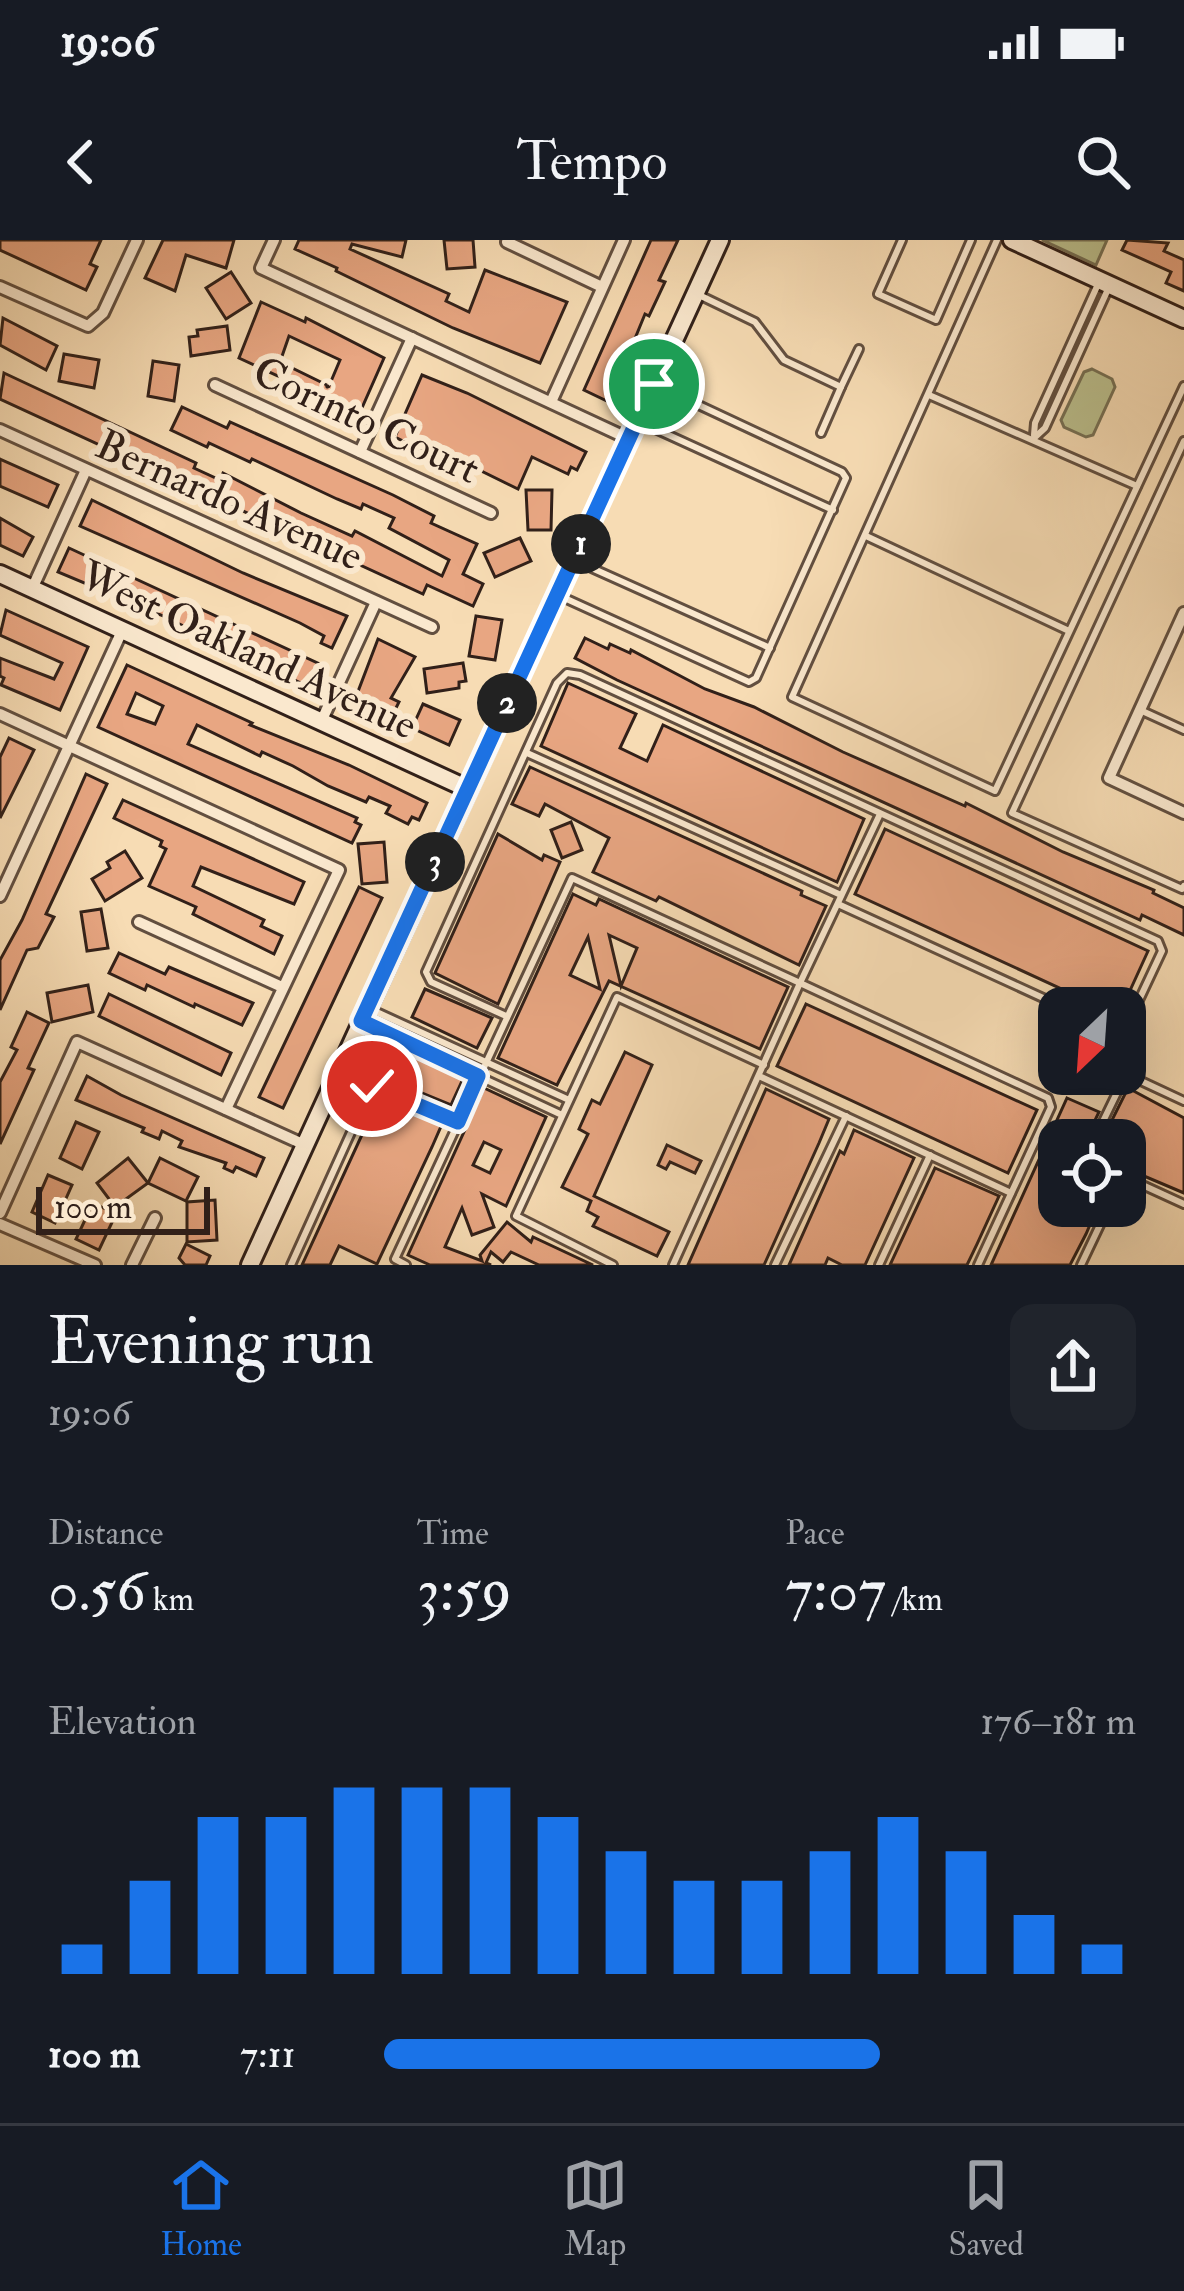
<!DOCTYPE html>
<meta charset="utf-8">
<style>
body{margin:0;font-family:"IM FELL Double Pica",serif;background:#20242c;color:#f1f3f6;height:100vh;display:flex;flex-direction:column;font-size:45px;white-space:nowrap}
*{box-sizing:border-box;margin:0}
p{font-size:39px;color:#9ea1a6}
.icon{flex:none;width:66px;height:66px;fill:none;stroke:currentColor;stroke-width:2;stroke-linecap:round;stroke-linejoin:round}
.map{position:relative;height:1025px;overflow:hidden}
.sheet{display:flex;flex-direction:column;background:#171b24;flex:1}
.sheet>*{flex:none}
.needle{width:78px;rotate:205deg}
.tools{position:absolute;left:1038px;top:747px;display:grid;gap:24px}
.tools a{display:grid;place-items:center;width:108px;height:108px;border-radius:24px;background:#171b24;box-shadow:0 12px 48px #0002;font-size:60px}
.scale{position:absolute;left:36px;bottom:30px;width:174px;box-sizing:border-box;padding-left:12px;border:6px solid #312019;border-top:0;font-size:33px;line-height:42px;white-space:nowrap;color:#312019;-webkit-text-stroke:9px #fae8ce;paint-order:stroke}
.pin{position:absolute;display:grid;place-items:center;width:102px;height:102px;color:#fff;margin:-51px;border:6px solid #fff;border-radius:50%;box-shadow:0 3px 12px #0007}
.km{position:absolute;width:60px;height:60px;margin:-30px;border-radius:50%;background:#222;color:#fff;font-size:33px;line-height:60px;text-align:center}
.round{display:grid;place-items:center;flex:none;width:126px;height:126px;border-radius:24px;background:#20242c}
.head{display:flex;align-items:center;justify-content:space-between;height:204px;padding:0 48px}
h1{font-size:66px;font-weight:600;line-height:90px}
.figures{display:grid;grid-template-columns:repeat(3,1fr);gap:18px;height:204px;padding:12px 48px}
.figures div{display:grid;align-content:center}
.figures b{font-size:60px;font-weight:600}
.figures small{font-size:33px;font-weight:400}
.figures p{font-size:33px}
.chart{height:336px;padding:24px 48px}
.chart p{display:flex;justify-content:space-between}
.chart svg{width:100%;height:216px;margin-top:12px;stroke:#1a73e8;stroke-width:6}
ul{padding:0 48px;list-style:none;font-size:39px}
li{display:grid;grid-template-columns:192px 144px 1fr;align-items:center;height:90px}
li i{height:30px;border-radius:15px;background:#1a73e8}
.status{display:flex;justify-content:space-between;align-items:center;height:84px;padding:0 60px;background:#171b24;direction:ltr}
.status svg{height:33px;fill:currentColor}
header{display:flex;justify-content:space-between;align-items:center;height:156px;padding:0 48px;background:#171b24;font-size:54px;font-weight:600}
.menu{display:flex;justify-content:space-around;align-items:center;height:168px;border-top:3px solid #363941;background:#171b24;font-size:33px;color:#9ea1a6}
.menu a{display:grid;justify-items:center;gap:6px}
.menu .active{color:#1a73e8}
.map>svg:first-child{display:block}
</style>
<div class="status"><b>19:06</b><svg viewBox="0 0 49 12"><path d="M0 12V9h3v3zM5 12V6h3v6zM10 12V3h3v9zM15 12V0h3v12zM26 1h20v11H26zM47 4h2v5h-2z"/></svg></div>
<header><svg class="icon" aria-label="back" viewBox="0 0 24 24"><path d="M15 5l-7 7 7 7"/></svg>Tempo<svg class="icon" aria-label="search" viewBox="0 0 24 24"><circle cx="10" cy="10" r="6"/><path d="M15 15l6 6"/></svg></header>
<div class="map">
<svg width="1184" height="1025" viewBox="0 0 1184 1025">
<rect width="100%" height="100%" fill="#f7dcb4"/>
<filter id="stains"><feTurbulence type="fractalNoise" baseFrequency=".00167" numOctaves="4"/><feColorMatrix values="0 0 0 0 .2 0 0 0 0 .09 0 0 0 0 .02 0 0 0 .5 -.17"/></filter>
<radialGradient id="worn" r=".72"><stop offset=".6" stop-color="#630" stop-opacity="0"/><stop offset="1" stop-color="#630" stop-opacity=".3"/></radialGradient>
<g fill="#bbc08e" stroke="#767054" stroke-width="3">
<polygon points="1042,0 1107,0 1096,25"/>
<polygon points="1092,129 1112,139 1115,147 1093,195 1086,197 1064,187 1061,180 1084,132"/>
</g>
<g fill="#e8a682" stroke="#312019" stroke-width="3" fill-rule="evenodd">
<polygon points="0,0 101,0 90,24 97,27 86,50 0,10"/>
<polygon points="163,0 234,0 226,28 186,15 175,51 145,38"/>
<polygon points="299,0 406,0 402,17 352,4 350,9 449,54 446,61 469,72 485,30 567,62 540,123 453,88 336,31 337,28 295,9"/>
<polygon points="444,0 473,0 475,27 447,29"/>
<polygon points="651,0 678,0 659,40 665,42 649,76 645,74 609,162 584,150"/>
<polygon points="1127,0 1168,3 1164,11 1184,20 1184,51 1166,43 1171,32 1122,10"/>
<polygon points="231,32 251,63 226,79 206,48"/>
<path d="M261 62 305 82 306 78 384 118 357 179 277 148 282 138 239 118ZM289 96 340 120 329 146 280 122Z"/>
<polygon points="3,78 57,106 46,130 0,105"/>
<polygon points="227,86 230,110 191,116 189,97 198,96 197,90"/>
<polygon points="64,114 99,120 94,148 59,141"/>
<polygon points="153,121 179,125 174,161 148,156"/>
<polygon points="4,133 196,223 194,228 220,240 223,233 301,273 352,296 355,291 442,336 449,320 389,288 394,278 363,264 361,269 337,259 252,219 250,222 209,203 207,207 171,190 182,167 227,188 230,182 393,255 434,276 431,283 477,304 463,334 483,344 473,366 427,345 423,354 0,159"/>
<polygon points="422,135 467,153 586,212 577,230 571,227 568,234 532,217 518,249 473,227 469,234 395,197"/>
<polygon points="0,219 58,245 48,267 0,246"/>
<polygon points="526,250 552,250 551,290 528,290"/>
<polygon points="92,260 243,333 347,376 332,408 321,403 324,396 300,383 80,286"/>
<polygon points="0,278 33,297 23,316 0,305"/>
<polygon points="520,298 531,321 495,337 484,313"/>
<polygon points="69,308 324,426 313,449 161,375 58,332"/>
<polygon points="6,370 88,407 60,470 1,445 4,438 0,436 0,418 54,439 62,423 0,395"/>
<polygon points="476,376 502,380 495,420 469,416"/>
<polygon points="585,398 608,409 610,404 630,413 631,410 705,449 754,467 843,512 965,566 966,563 1063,612 1154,650 1153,653 1184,668 1184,695 1142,675 1140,680 617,440 575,418"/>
<polygon points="378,399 415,417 391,458 399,462 391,478 354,462"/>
<polygon points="463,423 466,441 459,442 459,448 427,453 424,429"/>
<path d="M127 425 252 483 250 485 349 525 427 563 419 580 412 577 408 584 386 573 390 566 369 557 366 562 328 546 293 526 262 512 260 516 197 485 188 504 357 578 355 582 361 585 352 603 98 487ZM136 453 163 466 155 484 127 474Z"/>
<polygon points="568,443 636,474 620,508 647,521 663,485 864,579 837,642 541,506"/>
<polygon points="423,464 460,480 449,505 412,488"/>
<polygon points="9,498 34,510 0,578 0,517"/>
<polygon points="530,527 802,651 801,655 826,666 799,725 659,657 656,661 593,632 609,598 545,564 539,576 512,564"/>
<polygon points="86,534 107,544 46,674 54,677 38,708 27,710 0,770 0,720 22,680"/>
<polygon points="123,560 304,642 294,664 201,627 193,646 264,680 261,686 282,696 274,714 193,674 196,667 149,646 166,609 160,606 162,601 114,578"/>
<polygon points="571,582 582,610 562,618 551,590"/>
<polygon points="885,589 1148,711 1122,768 1103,768 855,654"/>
<polygon points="498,594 542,620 544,615 560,622 498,764 435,733"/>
<polygon points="384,602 387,642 362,644 358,604"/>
<polygon points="125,611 142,638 105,661 92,639 110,628 107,622"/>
<polygon points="359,647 382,658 283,868 259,857"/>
<path d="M573 654 596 665 599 659 788 747 760 809 609 741 557 845 498 818ZM609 695 637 708 621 746ZM588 697 600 749 570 735Z"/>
<polygon points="101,669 108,708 87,711 81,672"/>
<polygon points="119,713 165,734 169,727 253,763 242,785 195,764 194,767 147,745 145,750 109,733"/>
<polygon points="88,745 93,772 52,782 47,753"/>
<polygon points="425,749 492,778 477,808 412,777"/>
<polygon points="109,754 231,813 221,835 99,776"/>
<polygon points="806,764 1037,870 1008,933 777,826"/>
<polygon points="27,772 49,783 28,828 34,830 0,904 0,842 17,810 11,807"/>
<polygon points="394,805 463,839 451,865 380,836"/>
<polygon points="625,812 652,825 594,956 669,992 657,1016 593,986 598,977 587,971 591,961 562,947 588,894 579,889 592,860 600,864"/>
<polygon points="87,836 121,855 264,918 256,936 236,927 233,932 224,928 226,923 179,907 182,901 162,891 159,899 142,892 144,888 76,860"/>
<path d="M484 848 546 877 506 966 482 954 494 987 472 995 462 968 445 1007 482 1021 480 1015 507 982 531 1002 533 997 593 1025H539L511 1012 503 1022 491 1012 486 1023 491 1025H430L408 1015ZM484 902 501 910 490 933 473 925Z"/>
<polygon points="1128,848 1184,878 1184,953 1125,928 1125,900 1102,900"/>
<polygon points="766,849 829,879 819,903 764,1025 688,1025"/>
<polygon points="1067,858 1099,872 1088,895 1082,892 1078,900 1059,900 1059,946 1050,966 1098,966 1086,994 1070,1025 991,1025"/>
<polygon points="378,860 442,884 432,907 377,1024 339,1006 330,1025 302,1025"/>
<polygon points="76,882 99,892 82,929 60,918"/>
<polygon points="854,890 914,918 865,1025 842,1025 828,1018 825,1025 789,1025 840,911 844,914"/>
<polygon points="667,905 701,921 695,933 670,922 666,929 658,925"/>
<polygon points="128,918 148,943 115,967 97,943"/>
<polygon points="160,918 198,937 186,961 148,943"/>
<polygon points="935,928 999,956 977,1004 967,1025 890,1025"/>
<polygon points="48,935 72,945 55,983 32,972"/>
<polygon points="215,960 217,1000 187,1002 187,962"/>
<polygon points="93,963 116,974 99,1010 76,999"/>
<polygon points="186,1004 210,1016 206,1025 185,1025 179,1018"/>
</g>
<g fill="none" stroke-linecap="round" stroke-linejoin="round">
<g stroke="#624f40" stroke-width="12">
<g id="lane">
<polyline points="902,0 878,54 936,80 971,0"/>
<polyline points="997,0 792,457 995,551 1184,146"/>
<polyline points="699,55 755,82 784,120 841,147 821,193"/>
<polyline points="841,147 859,109"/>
<polyline points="929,155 1137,246"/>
<polyline points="640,182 833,270"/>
<polyline points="1034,195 1035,183 1099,42"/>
<polyline points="1033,199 1045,188 1109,47"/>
<polyline points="1184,201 1012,573 1182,649 1184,646"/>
<polyline points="866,296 1069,391"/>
<polyline points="576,321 770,408"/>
<polyline points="560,356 749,442 756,438 846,238 842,232 658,146"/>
<polyline points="1140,470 1184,490"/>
<polyline points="527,513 841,655"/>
<polyline points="880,574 800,743 1048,858 1051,867 978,1025"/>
<polyline points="838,664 1065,768"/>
<polyline points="370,769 569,860"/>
<polyline points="506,776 431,742 426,732 557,443 567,433 580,435 1158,701 1162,711 1125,790"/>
<polyline points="364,783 562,875"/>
<polyline points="1126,834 1184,861"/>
<polyline points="759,836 1011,953"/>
<polyline points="1094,900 1126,834 1125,810"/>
<polyline points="1125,937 1184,964"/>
<polyline points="291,1025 372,846 458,882"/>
<polyline points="406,1025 395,1019 572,638 800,743 673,1025"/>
<polyline points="613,1025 516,976 617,757 764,825"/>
<polyline points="775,1025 846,876"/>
<polyline points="879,1025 930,915"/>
<polyline points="1081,1025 1109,966"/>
</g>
</g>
<g stroke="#624f40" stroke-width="16">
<g id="street">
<polyline points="274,0 261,28 629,199"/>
<polyline points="507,2 602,47"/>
<polyline points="0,47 88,86 103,73 137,0"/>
<polyline points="215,145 491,273"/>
<polyline points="551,162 624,0"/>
<polyline points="0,190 432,387"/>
<polyline points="360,212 412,98"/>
<polyline points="32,349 86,230"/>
<polyline points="1184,373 1109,538 1184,573"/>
<polyline points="0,474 339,630 226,869"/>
<polyline points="321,482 376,362"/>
<polyline points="0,656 122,391"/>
<polyline points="139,682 282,747"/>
<polyline points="0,973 77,802 305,905"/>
<polyline points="0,984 95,1025"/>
<polyline points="132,1025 155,978"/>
</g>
</g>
<g stroke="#312019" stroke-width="22">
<g id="secondary">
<polyline points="1012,0 1184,79"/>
<polyline points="0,334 468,549"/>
<polyline points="250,1025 720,0"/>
</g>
</g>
<use href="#lane" stroke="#fae8ce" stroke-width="6"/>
<use href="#street" stroke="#fae8ce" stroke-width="10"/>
<use href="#secondary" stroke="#fae8ce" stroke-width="16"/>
</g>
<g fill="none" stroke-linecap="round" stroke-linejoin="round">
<g stroke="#fff" stroke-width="24">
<polyline id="route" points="372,846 458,882 478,836 361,781 654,144"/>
</g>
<use href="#route" stroke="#1a73e8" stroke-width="15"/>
</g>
<g text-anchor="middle" stroke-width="12" stroke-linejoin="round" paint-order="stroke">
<g font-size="42" fill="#312019" stroke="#fae8ce">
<text transform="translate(367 179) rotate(25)" y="15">Corinto Court</text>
<text transform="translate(230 259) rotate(24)" y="15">Bernardo Avenue</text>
<text transform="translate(249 409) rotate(25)" y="15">West Oakland Avenue</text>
</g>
</g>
<rect width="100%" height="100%" filter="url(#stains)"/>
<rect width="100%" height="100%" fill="url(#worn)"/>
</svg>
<div class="tools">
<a><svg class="needle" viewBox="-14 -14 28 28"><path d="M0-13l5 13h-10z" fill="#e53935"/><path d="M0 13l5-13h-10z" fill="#9ea1a6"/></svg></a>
<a><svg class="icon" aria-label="locate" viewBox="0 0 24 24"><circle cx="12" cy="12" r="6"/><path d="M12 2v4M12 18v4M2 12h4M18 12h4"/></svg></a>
</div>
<div class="scale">100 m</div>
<div class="pin" style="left:654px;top:144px;background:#1e9e55"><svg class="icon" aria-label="arrive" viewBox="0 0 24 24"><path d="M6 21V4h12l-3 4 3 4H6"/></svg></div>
<div class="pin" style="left:372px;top:846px;background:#d93025"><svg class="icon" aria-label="check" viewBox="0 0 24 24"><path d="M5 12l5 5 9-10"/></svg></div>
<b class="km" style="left:581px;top:304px">1</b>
<b class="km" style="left:507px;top:463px">2</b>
<b class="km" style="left:435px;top:622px">3</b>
</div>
<section class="sheet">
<div class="head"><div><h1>Evening run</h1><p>19:06</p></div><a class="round"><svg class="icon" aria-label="share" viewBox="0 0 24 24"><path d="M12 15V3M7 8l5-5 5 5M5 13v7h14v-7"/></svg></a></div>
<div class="figures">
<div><p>Distance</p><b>0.56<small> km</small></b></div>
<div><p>Time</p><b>3:59</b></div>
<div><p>Pace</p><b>7:07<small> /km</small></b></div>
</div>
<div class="chart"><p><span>Elevation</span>176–181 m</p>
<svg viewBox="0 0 160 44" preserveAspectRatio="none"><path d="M5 44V38M15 44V25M25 44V12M35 44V12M45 44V6M55 44V6M65 44V6M75 44V12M85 44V19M95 44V25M105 44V25M115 44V19M125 44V12M135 44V19M145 44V32M155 44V38"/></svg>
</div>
<ul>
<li><b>100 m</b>7:11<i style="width:66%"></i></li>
</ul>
</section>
<nav class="menu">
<a class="active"><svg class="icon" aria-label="home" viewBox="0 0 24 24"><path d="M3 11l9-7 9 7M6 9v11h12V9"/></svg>Home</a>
<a><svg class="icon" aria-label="map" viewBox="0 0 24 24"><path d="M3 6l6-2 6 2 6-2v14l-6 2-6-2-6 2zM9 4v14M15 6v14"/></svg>Map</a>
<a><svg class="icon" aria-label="saved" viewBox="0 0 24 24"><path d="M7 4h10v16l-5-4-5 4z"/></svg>Saved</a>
</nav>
